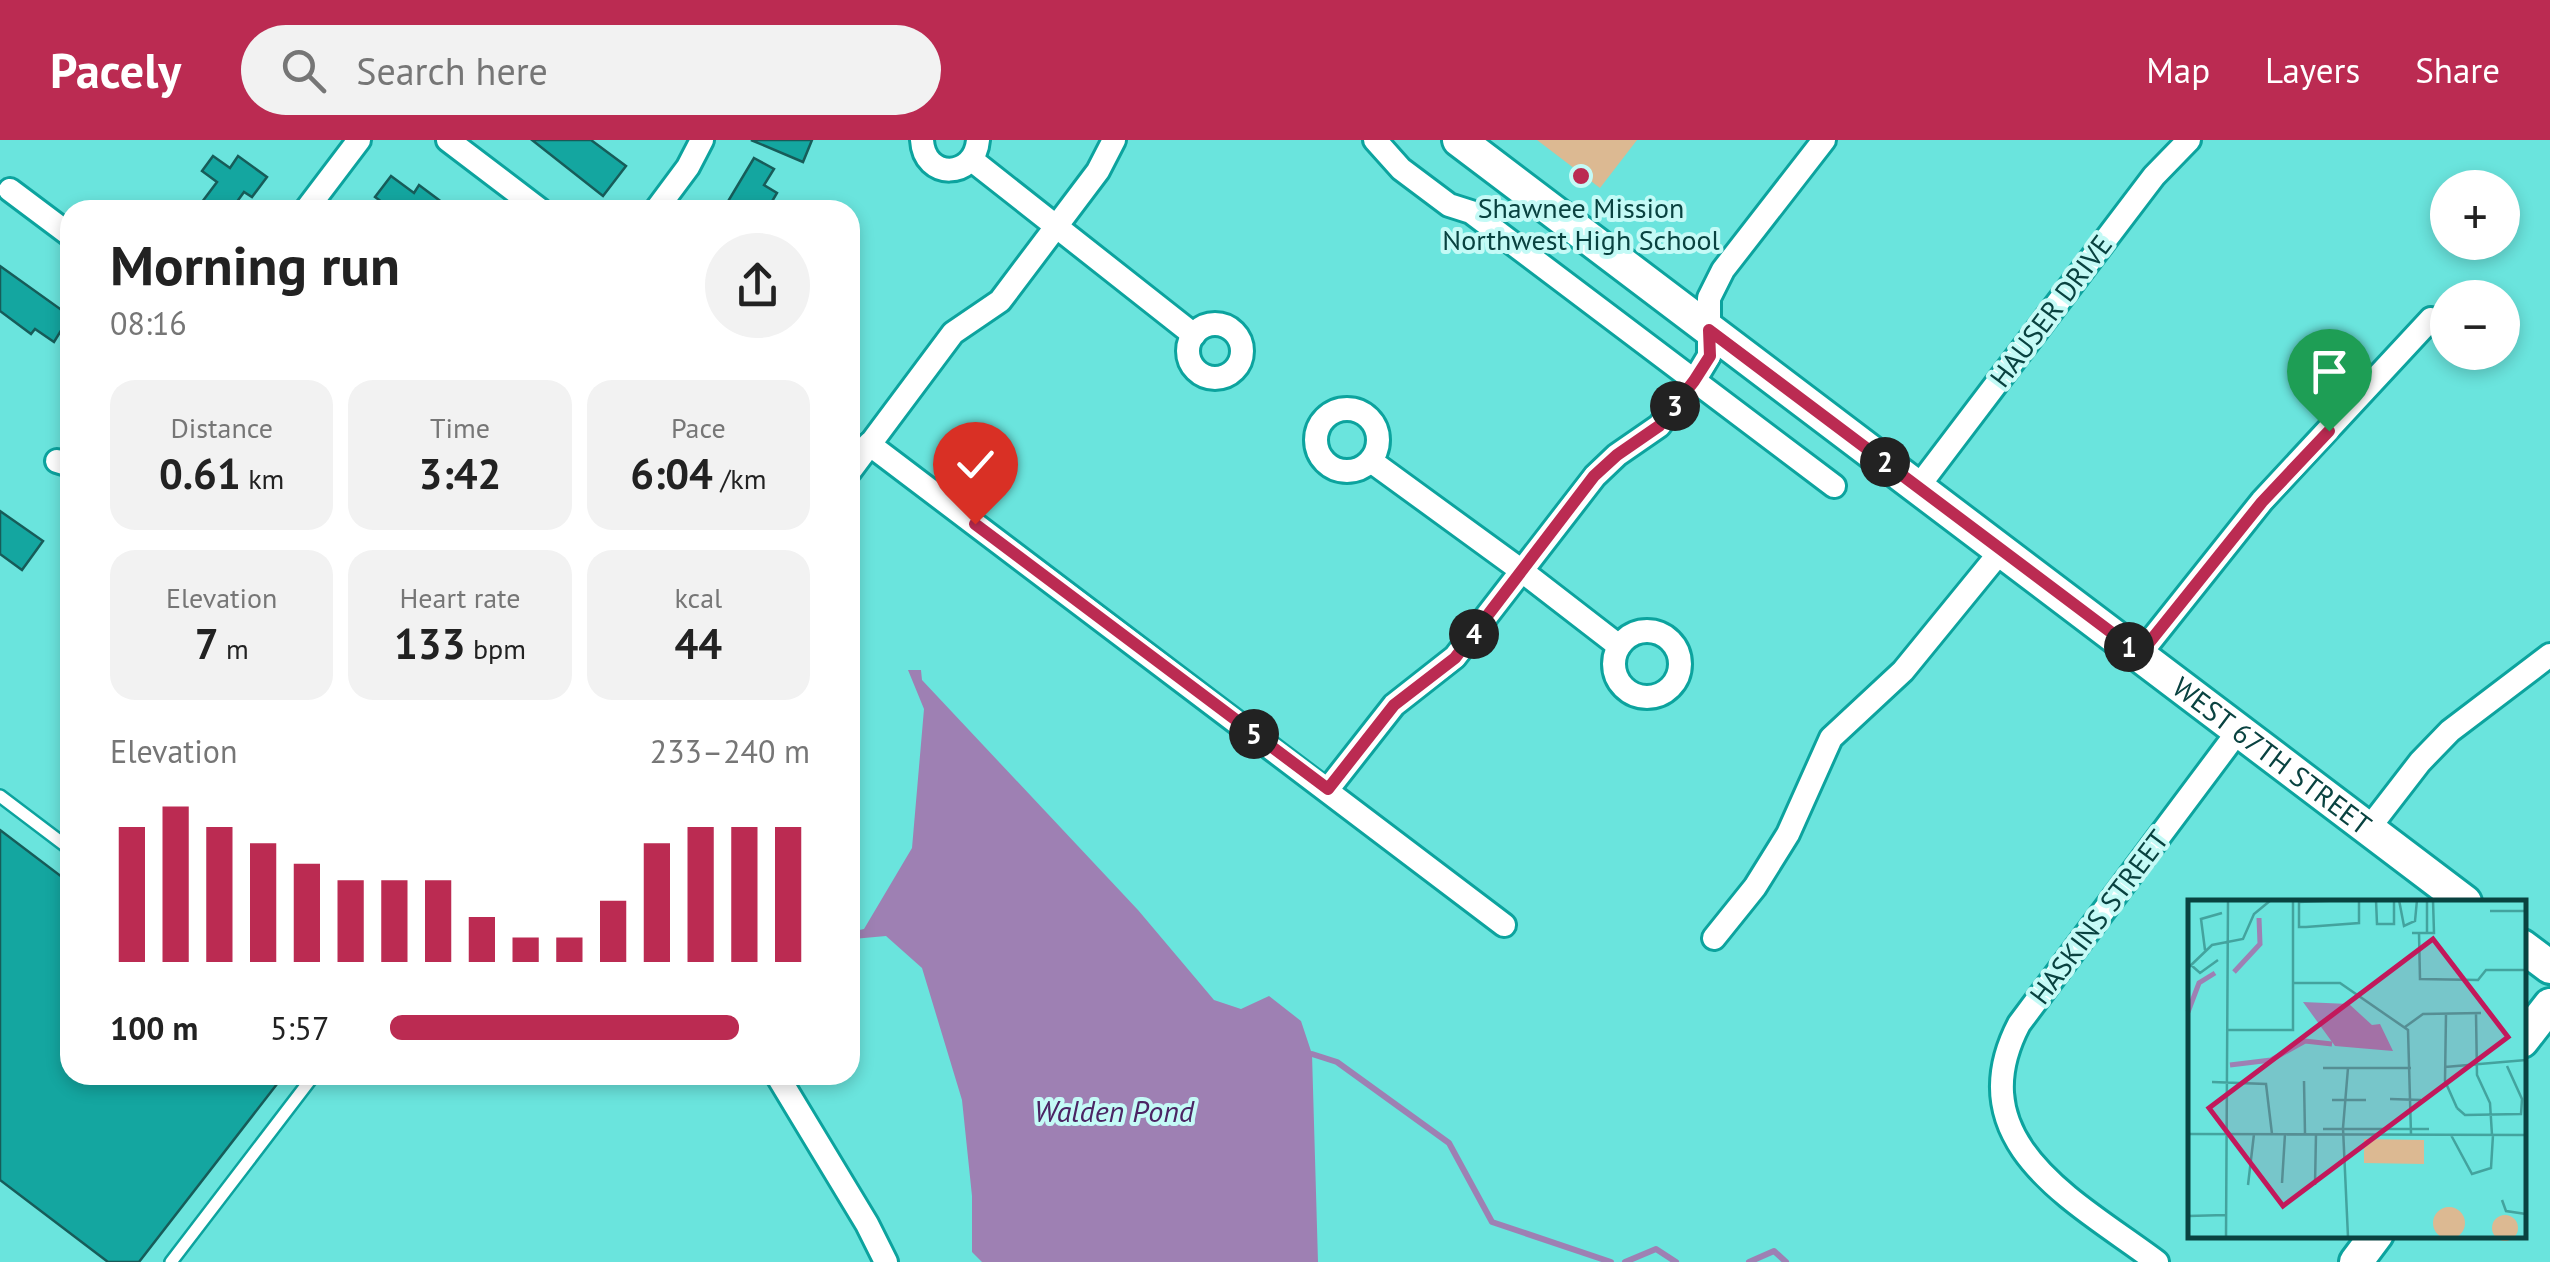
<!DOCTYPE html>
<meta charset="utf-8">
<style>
body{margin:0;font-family:"PT Sans",sans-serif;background:#f2f2f2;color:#222;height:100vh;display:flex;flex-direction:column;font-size:38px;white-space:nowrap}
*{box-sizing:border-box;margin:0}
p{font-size:32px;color:#767676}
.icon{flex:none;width:55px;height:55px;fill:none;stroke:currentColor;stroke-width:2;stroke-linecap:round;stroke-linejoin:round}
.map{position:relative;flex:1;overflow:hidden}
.side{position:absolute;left:60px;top:60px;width:800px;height:885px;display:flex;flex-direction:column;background:#fff;border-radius:30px;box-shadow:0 5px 15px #0003}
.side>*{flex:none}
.tools{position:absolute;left:2430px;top:30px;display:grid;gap:20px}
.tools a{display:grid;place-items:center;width:90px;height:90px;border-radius:50%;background:#fff;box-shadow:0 5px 15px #0003;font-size:50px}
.pin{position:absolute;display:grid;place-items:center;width:85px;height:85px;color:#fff;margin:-102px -42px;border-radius:50% 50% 50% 0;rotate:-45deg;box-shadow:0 0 10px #0007}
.pin .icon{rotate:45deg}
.km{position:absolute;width:50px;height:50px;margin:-25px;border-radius:50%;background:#222;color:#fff;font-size:28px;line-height:50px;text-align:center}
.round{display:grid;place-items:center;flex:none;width:105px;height:105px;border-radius:52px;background:#f2f2f2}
.head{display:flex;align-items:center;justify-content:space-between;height:170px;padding:0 50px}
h1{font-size:55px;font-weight:800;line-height:75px}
.metrics{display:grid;grid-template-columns:repeat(3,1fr);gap:15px;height:170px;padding:10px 50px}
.metrics div{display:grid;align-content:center;border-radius:25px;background:#f2f2f2;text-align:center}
.metrics b{font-size:42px;font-weight:800}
.metrics small{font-size:28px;font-weight:400}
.metrics p{font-size:28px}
.chart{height:280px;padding:20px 50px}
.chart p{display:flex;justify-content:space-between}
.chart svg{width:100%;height:180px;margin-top:10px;stroke:#bb2b52;stroke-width:6}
ul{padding:0 50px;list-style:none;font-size:32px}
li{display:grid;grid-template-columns:160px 120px 1fr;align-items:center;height:75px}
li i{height:25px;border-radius:12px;background:#bb2b52}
header{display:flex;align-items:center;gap:60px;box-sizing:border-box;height:140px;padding:0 50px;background:#bb2b52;color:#fff}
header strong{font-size:48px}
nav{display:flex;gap:55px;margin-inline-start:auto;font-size:35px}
.search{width:700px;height:90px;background:#f2f2f2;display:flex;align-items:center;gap:25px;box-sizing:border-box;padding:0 35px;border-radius:55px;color:#767676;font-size:38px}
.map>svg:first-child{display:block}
</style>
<header>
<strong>Pacely</strong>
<div class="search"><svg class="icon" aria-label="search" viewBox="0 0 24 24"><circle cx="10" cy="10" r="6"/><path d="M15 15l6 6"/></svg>Search here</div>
<nav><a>Map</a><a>Layers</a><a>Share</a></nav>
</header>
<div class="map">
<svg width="2550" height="1122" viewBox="0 0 2550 1122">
<rect width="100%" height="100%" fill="#6ae4dd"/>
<polygon fill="#dcb992" points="1537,0 1637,0 1600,48"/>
<polygon fill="#9e80b3" points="908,530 921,530 922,540 1138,770 1214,860 1241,869 1269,856 1301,881 1312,914 1318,1122 982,1122 972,1112 972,1056 962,960 922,828 886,796 853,799 850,792 864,789 912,708 924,569"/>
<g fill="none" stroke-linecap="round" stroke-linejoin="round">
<g stroke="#9e80b3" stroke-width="6">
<polyline points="1312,914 1337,922 1449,1003 1492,1082 1611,1122"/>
<polyline points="1625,1122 1656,1109 1676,1122"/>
<polyline points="1749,1122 1774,1111 1786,1122"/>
</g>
</g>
<g fill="#14a6a0" stroke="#175c59" stroke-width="2.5">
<polygon points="532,0 591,0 626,26 603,56"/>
<polygon points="751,0 812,0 803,22"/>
<polygon points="213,16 230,28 238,16 267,37 252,57 244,52 231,70 196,70 217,42 202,31"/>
<polygon points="754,18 774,29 764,45 777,53 767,70 739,70 727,63"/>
<polygon points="391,36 414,53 419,45 439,60 433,67 437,70 393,70 375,57"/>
<polygon points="0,126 70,176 54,202 35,189 31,194 0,171"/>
<polygon points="0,371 43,401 22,430 0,414"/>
<polygon points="0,690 70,743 70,935 284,935 139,1122 108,1122 0,1040"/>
</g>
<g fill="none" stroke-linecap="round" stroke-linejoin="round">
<g stroke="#0ca39e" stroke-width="16">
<g id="lane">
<polyline points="0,656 70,709"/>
<polyline points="171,1122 314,935"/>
</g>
</g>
<g stroke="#0ca39e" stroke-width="28">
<g id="street">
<polyline points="448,0 540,70"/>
<path d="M922 0C924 40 975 39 978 0"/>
<polyline points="1375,0 1401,29 1449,65 1471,72 1834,346"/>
<polyline points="972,20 1194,195"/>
<polyline points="10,50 70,95"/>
<polyline points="306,70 359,0"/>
<polyline points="656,70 688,27 702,0"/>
<circle cx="1215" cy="211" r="27"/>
<circle cx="1347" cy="300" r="31"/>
<polyline points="869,304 1504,785"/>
<polyline points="57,321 70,325"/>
<polyline points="1371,321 1522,431 1619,506"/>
<polyline points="850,331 953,193 1000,161 1098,31 1114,0"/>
<polyline points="1918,347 2154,36 2189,0"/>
<circle cx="1647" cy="524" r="33"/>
<polyline points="2140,514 2262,361 2431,179"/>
<polyline points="1328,649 1394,565 1455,517 1595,336 1617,315 1659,286 1694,241 1709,216 1709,158 1723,130 1824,0"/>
<polyline points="2369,688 2420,622 2450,591 2550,515"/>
<polyline points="1714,798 1755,747 1788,694 1831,598 1903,531 2001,411"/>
<polyline points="777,935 867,1084 886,1122"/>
<path d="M2157 1122C2077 1062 1957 1003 2019 884L2239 590"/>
</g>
</g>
<g stroke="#0ca39e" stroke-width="38">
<g id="secondary">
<path id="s1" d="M1459 0 2465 762"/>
<polyline points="2522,806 2550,827"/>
<polyline points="2522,901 2550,865"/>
<polyline points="2356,1122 2377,1094"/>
</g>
</g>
<use href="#lane" stroke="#fff" stroke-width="11"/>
<use href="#street" stroke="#fff" stroke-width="22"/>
<use href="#secondary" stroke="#fff" stroke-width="32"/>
</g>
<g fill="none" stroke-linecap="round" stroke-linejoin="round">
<g stroke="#fff" stroke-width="20">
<polyline id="route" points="975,384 1328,649 1394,565 1455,518 1594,336 1617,315 1659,286 1694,241 1710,216 1709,190 2140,514 2262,362 2329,291"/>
</g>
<use href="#route" stroke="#bb2b52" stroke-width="12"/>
</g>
<circle fill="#bb2b52" stroke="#c4faf6" stroke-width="4" cx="1581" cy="36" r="10"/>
<g text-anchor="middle" stroke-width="8" stroke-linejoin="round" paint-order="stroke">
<g font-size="28" fill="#094240" stroke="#c4faf6">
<text x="1581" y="78">Shawnee Mission<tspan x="1581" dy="32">Northwest High School</tspan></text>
</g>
<g font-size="28" fill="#094240" stroke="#c4faf6">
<text transform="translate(2051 171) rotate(-53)" y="10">HAUSER DRIVE</text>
<text dy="10" stroke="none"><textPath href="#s1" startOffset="1020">WEST 67TH STREET</textPath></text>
<text transform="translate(2099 777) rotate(-53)" y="10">HASKINS STREET</text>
</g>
<g font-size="30" font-style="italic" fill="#4b2463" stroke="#c4faf6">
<text x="1114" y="982">Walden Pond</text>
</g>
</g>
<g transform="translate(2188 760)">
<rect width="338" height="338" fill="#6ae4dd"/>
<path d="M176 239 236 240V264L176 263ZM245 323a16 16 0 1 1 32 0a16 16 0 1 1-32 0ZM304 328a13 13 0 1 1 26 0a13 13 0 1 1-26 0Z" fill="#dcb992"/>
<path d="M115 102 161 104 184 125 192 124 205 151 147 146Z" fill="#9e80b3"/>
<path fill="none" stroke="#9e80b3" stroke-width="5" d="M46 72 72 44 71 18M0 112 11 83 27 73M42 165 83 160 117 141 144 144"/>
<path fill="none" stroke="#43a39e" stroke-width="2.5" d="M111 0V27H118L171 23V0M188 0 189 24H206V0M211 0 216 26 227 21 229 0M111 2 159 0M302 11H338M224 33H246L245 0M231 33 232 79 290 80 298 70H338M239 33V0M17 50 13 19 34 13M3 65 12 73 30 60M0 68 24 45 55 39 66 14 83 0M106 83H152L220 130 223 234M258 114 257 181 269 208M288 114 289 175 302 203 304 235M217 127 235 114 293 113M39 130H105V0M257 167 338 160M135 168H223M116 181 117 234M24 182 78 184 84 234M202 199 233 200M144 200H178M269 208 277 215 333 214 334 199 319 166M135 229H241M0 234 338 235M263 235 284 274 303 268 305 235M94 283 97 234M60 285 66 234M127 285 128 234M314 300 318 311 338 314M0 316 38 315M38 337 40 0M160 337 155 228 160 168"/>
<path fill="#c2185b" fill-opacity="0.15" stroke="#c2185b" stroke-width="5" d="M245 39 320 137 95 306 21 208Z"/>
<rect width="338" height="338" fill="none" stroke="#094240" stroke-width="5"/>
</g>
</svg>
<div class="tools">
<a>+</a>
<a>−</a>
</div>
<div class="pin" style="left:2329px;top:291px;background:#1e9e55"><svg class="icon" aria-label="arrive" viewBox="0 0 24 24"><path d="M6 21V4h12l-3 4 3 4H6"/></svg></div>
<div class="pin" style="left:975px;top:384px;background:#d93025"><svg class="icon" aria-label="check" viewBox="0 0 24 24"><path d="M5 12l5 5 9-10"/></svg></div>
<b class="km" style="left:2129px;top:507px">1</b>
<b class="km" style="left:1885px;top:322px">2</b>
<b class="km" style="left:1675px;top:266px">3</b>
<b class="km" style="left:1474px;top:494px">4</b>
<b class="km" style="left:1254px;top:594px">5</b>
<section class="side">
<div class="head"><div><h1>Morning run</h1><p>08:16</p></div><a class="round"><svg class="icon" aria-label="share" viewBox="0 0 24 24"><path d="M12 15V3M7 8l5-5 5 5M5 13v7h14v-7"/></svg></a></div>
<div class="metrics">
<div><p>Distance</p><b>0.61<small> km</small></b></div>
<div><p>Time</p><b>3:42</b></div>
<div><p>Pace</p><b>6:04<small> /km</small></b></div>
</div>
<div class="metrics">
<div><p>Elevation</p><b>7<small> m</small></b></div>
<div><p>Heart rate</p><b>133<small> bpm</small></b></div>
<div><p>kcal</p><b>44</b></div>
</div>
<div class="chart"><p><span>Elevation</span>233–240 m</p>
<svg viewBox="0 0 160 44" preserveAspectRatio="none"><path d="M5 44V11M15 44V6M25 44V11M35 44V15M45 44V20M55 44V24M65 44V24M75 44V24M85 44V33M95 44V38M105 44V38M115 44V29M125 44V15M135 44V11M145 44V11M155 44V11"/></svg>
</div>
<ul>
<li><b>100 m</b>5:57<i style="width:83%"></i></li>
</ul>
</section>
</div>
